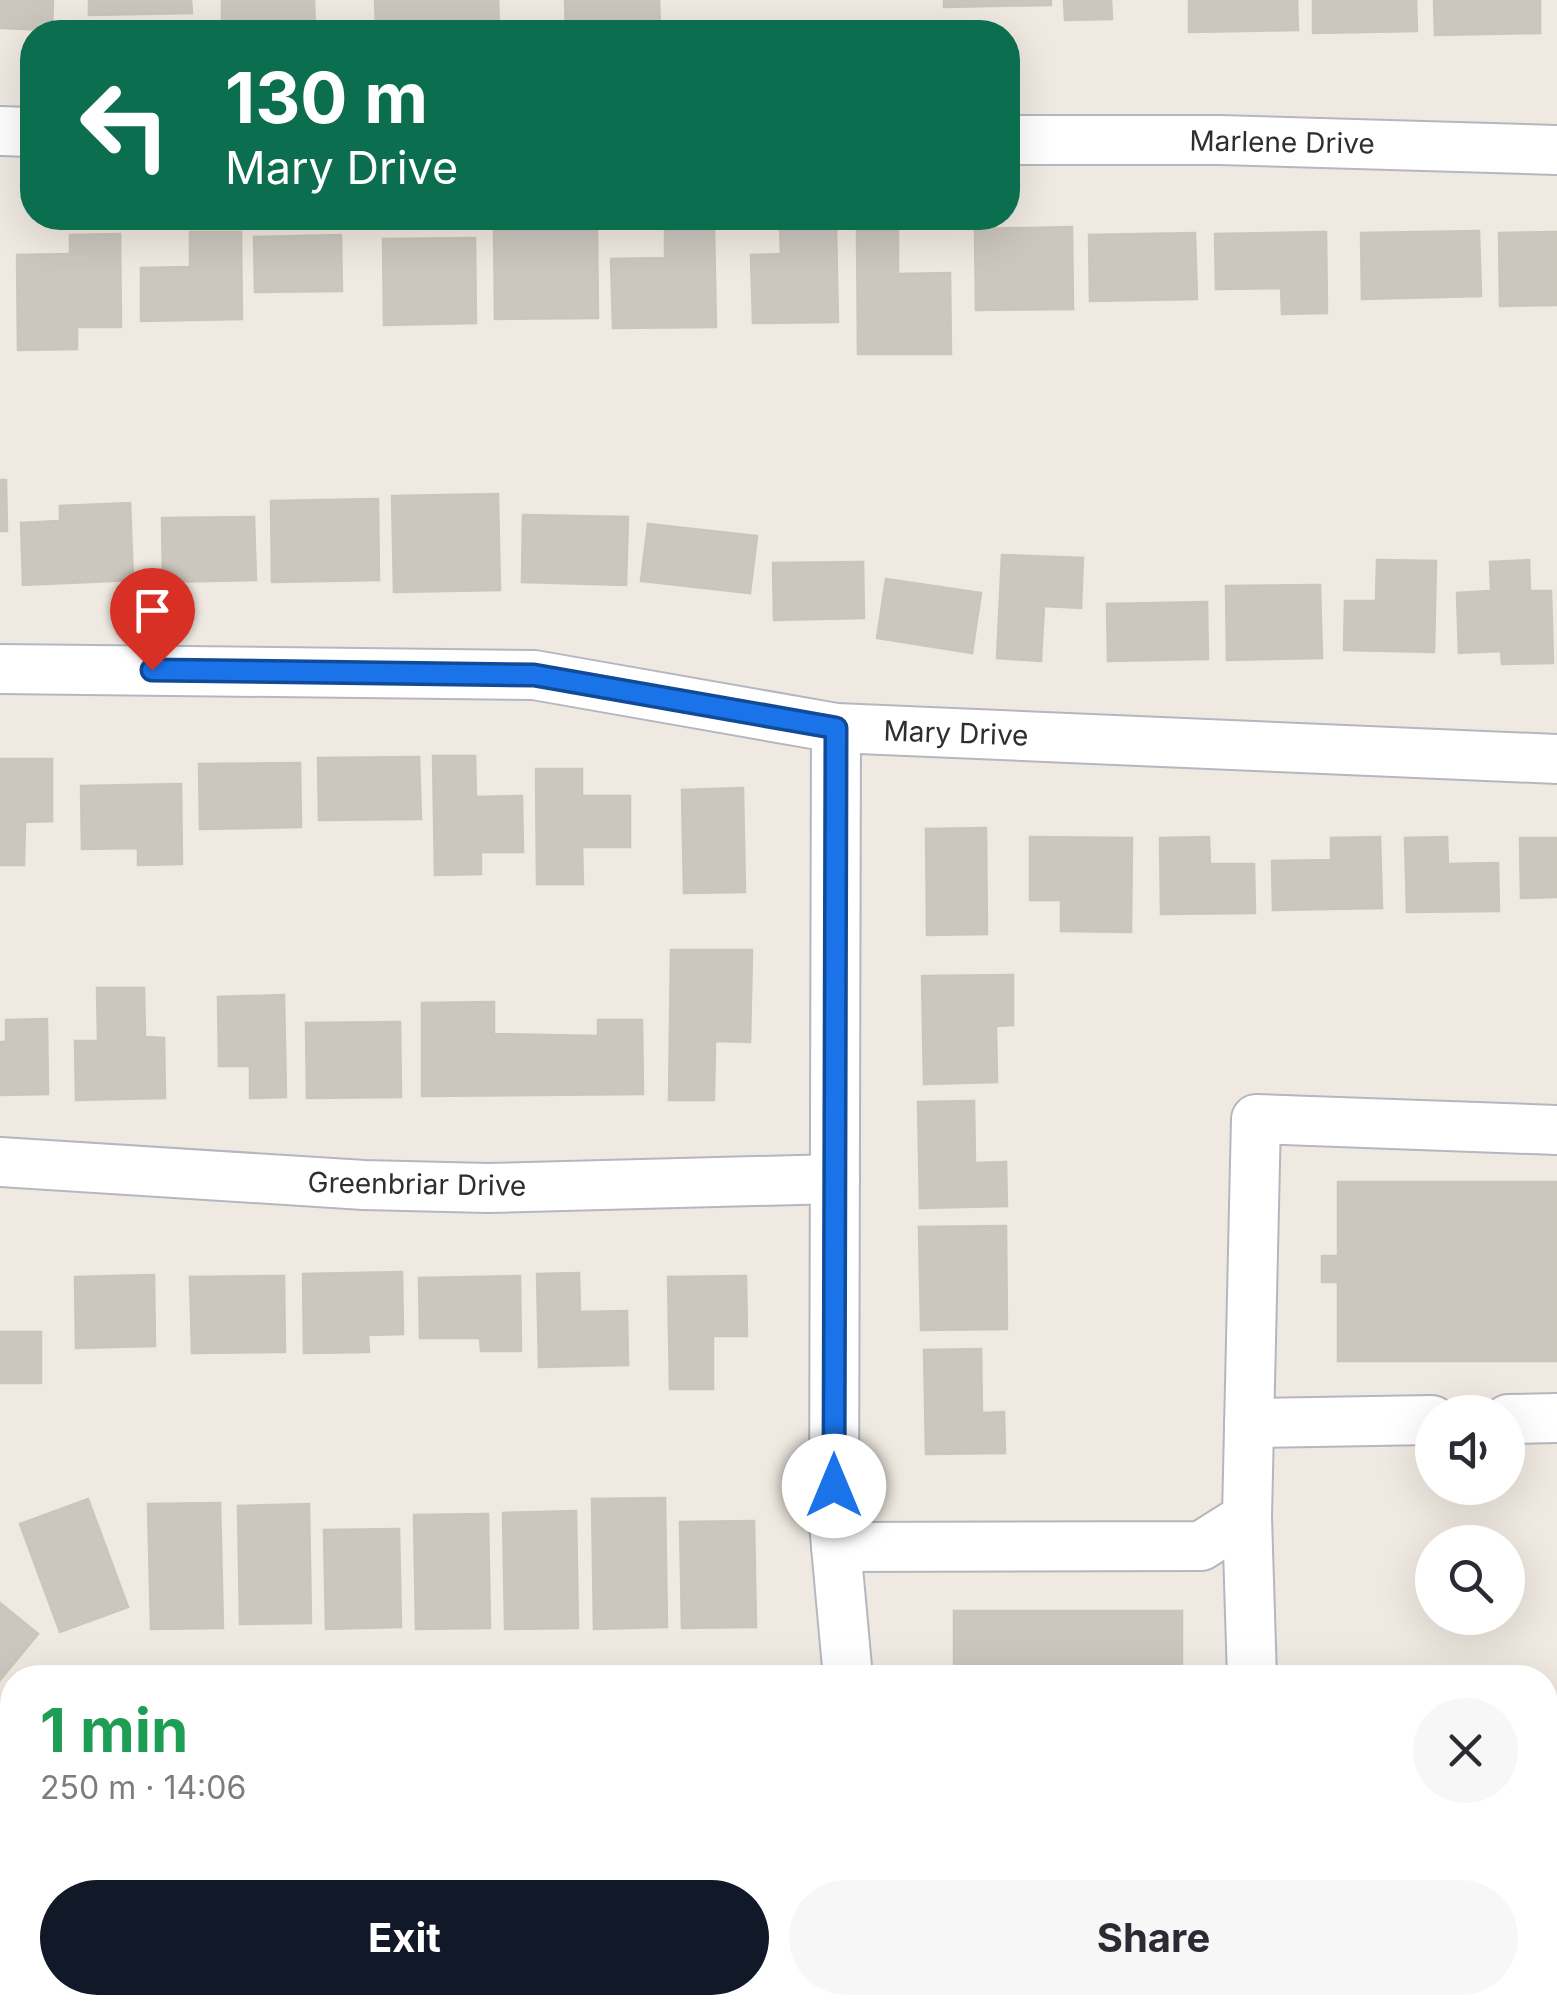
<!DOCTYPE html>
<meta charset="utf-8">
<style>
body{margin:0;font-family:Inter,sans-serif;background:#f7f7f7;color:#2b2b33;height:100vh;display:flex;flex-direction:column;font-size:38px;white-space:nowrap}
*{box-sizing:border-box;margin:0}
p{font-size:32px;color:#7c7c81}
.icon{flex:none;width:55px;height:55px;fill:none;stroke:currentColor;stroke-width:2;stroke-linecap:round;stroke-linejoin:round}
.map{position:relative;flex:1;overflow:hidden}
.side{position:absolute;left:0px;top:1665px;width:1558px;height:350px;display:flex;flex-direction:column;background:#fff;border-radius:40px 40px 0 0;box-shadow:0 10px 40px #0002}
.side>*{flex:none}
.guide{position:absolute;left:20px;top:20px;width:1000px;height:210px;border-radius:40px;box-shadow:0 10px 40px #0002;background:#0b6e4f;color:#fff;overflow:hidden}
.tools{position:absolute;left:1415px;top:1395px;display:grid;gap:20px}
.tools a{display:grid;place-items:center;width:110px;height:110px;border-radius:50%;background:#fff;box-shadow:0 10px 40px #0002;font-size:50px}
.pin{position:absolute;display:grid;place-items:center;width:85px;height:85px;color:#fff;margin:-102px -42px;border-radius:50% 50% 50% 0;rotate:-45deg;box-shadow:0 0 10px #0007}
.pin .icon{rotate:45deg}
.me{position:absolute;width:110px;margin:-55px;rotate:0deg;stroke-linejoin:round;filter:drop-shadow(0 0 8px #0008)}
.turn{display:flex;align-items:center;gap:35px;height:210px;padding:0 40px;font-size:45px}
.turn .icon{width:130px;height:130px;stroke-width:2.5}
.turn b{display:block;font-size:70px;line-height:85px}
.round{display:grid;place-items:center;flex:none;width:105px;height:105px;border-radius:52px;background:#f7f7f7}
.overview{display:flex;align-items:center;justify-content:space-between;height:170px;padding:0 40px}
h1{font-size:60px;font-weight:700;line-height:75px;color:#1e9e55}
.button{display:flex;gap:20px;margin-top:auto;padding:20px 40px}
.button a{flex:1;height:115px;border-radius:60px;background:#111827;color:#fff;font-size:40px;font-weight:700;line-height:115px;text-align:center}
.button a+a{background:#f7f7f7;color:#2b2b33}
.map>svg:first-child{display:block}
.building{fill:#cbc7bf;stroke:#cbc5ba;stroke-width:2.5}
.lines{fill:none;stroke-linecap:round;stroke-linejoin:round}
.minor-casing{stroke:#b4b7c1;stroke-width:52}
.major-casing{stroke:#c9c9c9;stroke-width:60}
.minor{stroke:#fff;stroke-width:48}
.major{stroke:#f2d163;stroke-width:55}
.route-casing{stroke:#114b97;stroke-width:25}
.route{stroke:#1a73e8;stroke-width:18}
.labels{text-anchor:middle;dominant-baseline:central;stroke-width:8;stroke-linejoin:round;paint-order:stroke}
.street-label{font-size:28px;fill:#2e2e2e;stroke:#fff}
</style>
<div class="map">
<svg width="1557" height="2015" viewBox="0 0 1557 2015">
<rect width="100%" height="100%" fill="#efe9e1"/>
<!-- building -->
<g class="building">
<polygon points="0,0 53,0 52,30 0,28"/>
<polygon points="89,0 191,0 192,13 89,15"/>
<polygon points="222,0 314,0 315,28 222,30"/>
<polygon points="375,0 498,0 499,25 376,26"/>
<polygon points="565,0 659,0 660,29 566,31"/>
<polygon points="944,0 1051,0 1051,5 944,7"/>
<polygon points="1064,0 1111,0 1112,19 1065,20"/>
<polygon points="1189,0 1297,0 1298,30 1189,32"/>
<polygon points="1313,0 1416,0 1417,31 1313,33"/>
<polygon points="1434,0 1540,0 1540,33 1435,35"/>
<polygon points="836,226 838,322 753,323 751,255 781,254 780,227"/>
<polygon points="1072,227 1073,309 976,310 975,229"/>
<polygon points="714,228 716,327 613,328 611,259 665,258 665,229"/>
<polygon points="597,229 598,318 495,319 494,230"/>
<polygon points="898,230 898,274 950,273 951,354 858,354 857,231"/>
<polygon points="1479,231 1481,296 1362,299 1361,233"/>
<polygon points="190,232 241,232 242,319 141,321 141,268 190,267"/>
<polygon points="1326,232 1327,313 1282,314 1281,288 1216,289 1215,234"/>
<polygon points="1557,232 1557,305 1500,306 1499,233"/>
<polygon points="1195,233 1197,299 1090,301 1089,235"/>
<polygon points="120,234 121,327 77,327 77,349 18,350 17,255 70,254 70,235"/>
<polygon points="341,235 342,291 255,292 254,237"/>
<polygon points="475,238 476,323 384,325 383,239"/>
<polygon points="0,480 6,480 7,531 0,531"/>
<polygon points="498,494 500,590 394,592 392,496"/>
<polygon points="378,499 379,580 272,582 271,501"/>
<polygon points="130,503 133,580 23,585 21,523 60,521 60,506"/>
<polygon points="523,515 628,517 626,585 522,582"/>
<polygon points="254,517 256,580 163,582 162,518"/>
<polygon points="648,524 757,536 750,593 641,581"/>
<polygon points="1002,555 1083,558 1081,608 1044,606 1041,661 997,658"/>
<polygon points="1377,560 1436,561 1434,652 1344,650 1345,601 1376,601"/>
<polygon points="1529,560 1530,591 1551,591 1553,663 1502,664 1501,651 1459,653 1457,593 1491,591 1490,562"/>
<polygon points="863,562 864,618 774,620 773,563"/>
<polygon points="886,579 981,593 972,653 877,638"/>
<polygon points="1320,585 1322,658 1227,660 1226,586"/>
<polygon points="1207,602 1208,659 1108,661 1107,604"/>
<polygon points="433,756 475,756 476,797 522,796 523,852 481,852 481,874 435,875"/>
<polygon points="419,757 421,819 319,820 318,758"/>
<polygon points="0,759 52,759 52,821 25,822 24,865 0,865"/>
<polygon points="300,763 301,827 200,829 199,764"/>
<polygon points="536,769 582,769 582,796 630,796 630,847 582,847 583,884 537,884"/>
<polygon points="181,784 182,864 138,865 138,848 82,849 81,786"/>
<polygon points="743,788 745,892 684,893 682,790"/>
<polygon points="986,828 987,934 927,935 926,829"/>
<polygon points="1030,837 1132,838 1131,932 1061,931 1061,900 1030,900"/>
<polygon points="1209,837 1210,864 1254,864 1255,913 1161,914 1160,838"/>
<polygon points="1380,837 1382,908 1273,910 1272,861 1331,860 1331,838"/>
<polygon points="1447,837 1448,864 1498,863 1499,911 1407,912 1405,838"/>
<polygon points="1520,838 1557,838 1557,897 1521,898"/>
<polygon points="671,950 752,950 750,1042 715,1041 714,1100 669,1100"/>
<polygon points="1013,975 1013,1025 996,1026 997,1082 924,1084 922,976"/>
<polygon points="97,988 144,988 145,1037 164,1038 165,1098 76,1100 75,1041 98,1041"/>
<polygon points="284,995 286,1097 250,1098 250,1066 219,1066 218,997"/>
<polygon points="494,1002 494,1034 598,1036 598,1020 642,1020 643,1094 422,1096 422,1003"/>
<polygon points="47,1019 48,1094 0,1095 0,1042 6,1042 6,1020"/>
<polygon points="400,1022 401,1097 307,1098 306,1023"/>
<polygon points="974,1101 975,1163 1006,1162 1007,1206 920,1208 918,1102"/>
<polygon points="1338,1182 1557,1182 1557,1361 1338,1361 1338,1282 1322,1282 1322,1256 1338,1256"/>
<polygon points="1006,1226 1007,1329 921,1330 919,1227"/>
<polygon points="402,1272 403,1334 368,1335 369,1352 304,1353 303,1274"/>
<polygon points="579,1273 580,1312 627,1311 628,1365 539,1367 537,1274"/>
<polygon points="154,1275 155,1346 76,1348 75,1277"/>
<polygon points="284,1276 285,1352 192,1353 190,1277"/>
<polygon points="520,1276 521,1351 481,1351 480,1338 420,1338 419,1278"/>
<polygon points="746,1276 747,1336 713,1336 713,1389 670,1389 668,1277"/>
<rect x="0" y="1332" width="41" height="51"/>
<polygon points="981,1349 982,1413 1004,1412 1005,1453 926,1454 924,1350"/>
<polygon points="665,1498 667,1627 594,1629 592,1499"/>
<polygon points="88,1499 128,1607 60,1632 20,1524"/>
<polygon points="220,1503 223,1628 151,1629 148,1504"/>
<polygon points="309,1504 311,1623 240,1624 238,1506"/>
<polygon points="576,1511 578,1628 505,1629 503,1513"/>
<polygon points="488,1514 490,1628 416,1629 414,1515"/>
<polygon points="754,1521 756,1627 682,1628 680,1522"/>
<polygon points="399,1529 401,1627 326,1629 324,1530"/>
<polygon points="0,1603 38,1634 0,1680"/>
<rect x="954" y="1611" width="228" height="67"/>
<polygon points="0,1885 6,1885 8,1959 0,1959"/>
<polygon points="625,2002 691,2002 698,2015 602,2015"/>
</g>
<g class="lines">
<!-- minor casing -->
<g class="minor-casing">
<g id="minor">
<polyline points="0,131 32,132"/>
<polyline points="1008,140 1219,140 1557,150"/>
<polyline points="0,669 534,675 836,728 1557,759"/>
<polyline points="836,728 834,1524 848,1678"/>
<polyline points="0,1162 364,1185 488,1188 835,1179"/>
<polyline points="1508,1419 1557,1418"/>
<polyline points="1249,1423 1432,1420"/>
<polyline points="1247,1517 1252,1678"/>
<polyline points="836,1547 1201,1546 1247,1517 1256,1119 1557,1130"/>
<polyline points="1545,1859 1557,1862"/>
<polyline points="112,2002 116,2015"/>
<polyline points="959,2002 965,2015"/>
<polyline points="338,2015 366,2002"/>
</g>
</g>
<!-- major casing -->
<g class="major-casing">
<g id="major">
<polyline points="1545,1900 1557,1895"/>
<polyline points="1283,2015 1312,2002"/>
<polyline points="1515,2015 1543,2002"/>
</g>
</g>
<!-- minor -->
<use href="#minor" class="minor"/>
<!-- major -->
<use href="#major" class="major"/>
</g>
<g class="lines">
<!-- route casing -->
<g class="route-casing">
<polyline id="route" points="152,670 534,675 836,728 834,1486"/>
</g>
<!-- route -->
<use href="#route" class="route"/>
</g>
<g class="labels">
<!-- street labels -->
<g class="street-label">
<text transform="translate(1282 142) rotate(1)">Marlene Drive</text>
<text transform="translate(956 733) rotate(2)">Mary Drive</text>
<text transform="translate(417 1184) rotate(1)">Greenbriar Drive</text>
</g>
</g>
</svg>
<div class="tools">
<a><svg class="icon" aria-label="sound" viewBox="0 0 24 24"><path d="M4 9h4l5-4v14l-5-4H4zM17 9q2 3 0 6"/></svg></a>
<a><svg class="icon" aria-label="search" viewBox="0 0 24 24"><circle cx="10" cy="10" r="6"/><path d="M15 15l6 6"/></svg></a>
</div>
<div class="pin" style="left:152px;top:670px;background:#d93025"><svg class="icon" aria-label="arrive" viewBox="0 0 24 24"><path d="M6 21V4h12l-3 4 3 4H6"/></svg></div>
<svg class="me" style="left:834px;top:1486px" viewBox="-20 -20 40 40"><circle r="19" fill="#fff"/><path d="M0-13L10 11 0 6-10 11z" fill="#1a73e8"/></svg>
<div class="guide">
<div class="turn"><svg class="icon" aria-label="left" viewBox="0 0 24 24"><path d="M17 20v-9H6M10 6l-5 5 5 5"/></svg><div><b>130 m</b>Mary Drive</div></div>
</div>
<section class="side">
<div class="overview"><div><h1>1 min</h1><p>250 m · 14:06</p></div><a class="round"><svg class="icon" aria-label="close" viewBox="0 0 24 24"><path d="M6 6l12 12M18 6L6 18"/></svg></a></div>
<div class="button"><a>Exit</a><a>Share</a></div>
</section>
</div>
